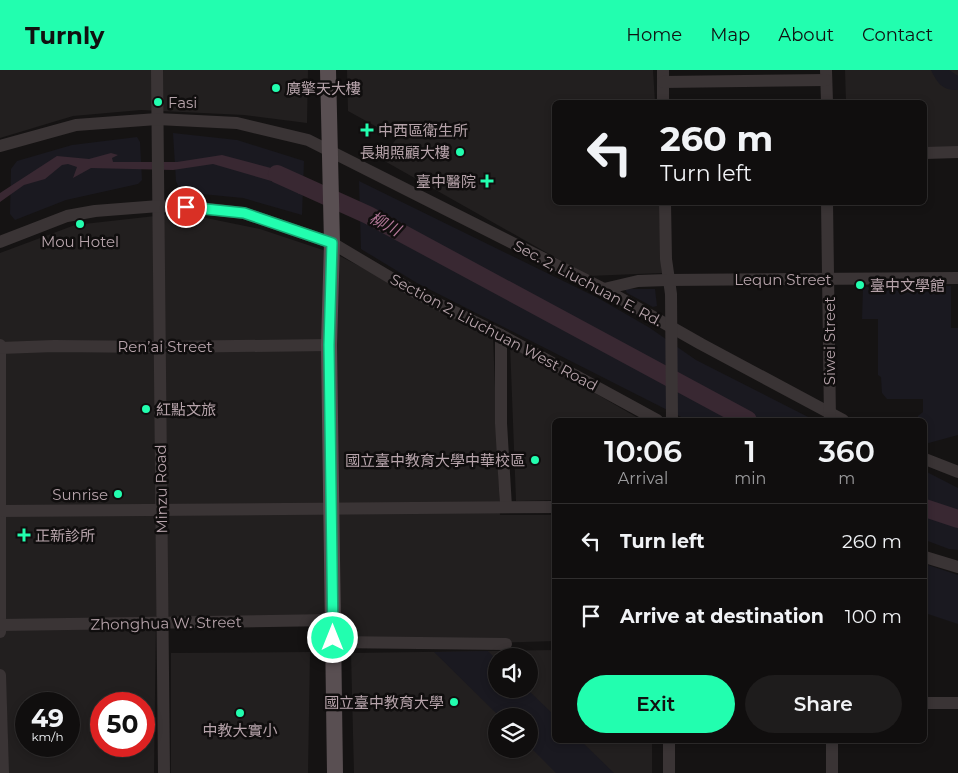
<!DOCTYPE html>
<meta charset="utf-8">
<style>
body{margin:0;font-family:Montserrat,"Noto Sans TC",sans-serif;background:#1e1c1c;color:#f1f3f6;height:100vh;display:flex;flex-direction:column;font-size:19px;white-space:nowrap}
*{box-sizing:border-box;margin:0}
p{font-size:16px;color:#9c9c9e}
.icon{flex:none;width:28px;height:28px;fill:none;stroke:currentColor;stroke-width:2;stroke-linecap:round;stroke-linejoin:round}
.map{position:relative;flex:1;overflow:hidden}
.drawer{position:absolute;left:552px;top:348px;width:375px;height:325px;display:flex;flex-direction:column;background:#100e0e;border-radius:8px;box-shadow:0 2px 8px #0003,0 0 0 1px #302e2e}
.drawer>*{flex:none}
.top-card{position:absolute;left:552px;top:30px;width:375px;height:105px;border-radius:8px;box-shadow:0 2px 8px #0003,0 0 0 1px #302e2e;background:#100e0e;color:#f1f3f6;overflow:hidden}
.fabs{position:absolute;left:488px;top:578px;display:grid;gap:10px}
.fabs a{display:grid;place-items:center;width:50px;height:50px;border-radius:50%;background:#100e0e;box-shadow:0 2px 8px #0003,0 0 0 1px #302e2e;font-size:25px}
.speed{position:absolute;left:15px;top:622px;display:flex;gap:10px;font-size:25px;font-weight:700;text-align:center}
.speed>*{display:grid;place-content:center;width:65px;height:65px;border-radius:50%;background:#100e0e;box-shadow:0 2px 8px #0003,0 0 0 1px #302e2e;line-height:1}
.speed small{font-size:12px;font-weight:400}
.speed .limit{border:8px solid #d22;background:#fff;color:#111}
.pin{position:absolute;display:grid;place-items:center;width:42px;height:42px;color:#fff;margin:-21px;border:2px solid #fff;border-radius:50%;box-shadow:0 1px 5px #0007}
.me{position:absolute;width:55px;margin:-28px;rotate:0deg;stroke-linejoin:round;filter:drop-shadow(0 0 4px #0008)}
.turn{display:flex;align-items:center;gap:18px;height:105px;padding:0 25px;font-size:22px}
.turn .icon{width:65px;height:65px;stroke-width:2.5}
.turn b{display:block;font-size:35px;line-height:42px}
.eta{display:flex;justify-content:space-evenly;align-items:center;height:85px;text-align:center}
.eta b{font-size:30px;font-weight:600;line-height:35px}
.button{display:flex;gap:10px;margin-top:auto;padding:10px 25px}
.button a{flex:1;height:58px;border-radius:30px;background:#22feaf;color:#111;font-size:20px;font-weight:600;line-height:58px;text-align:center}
.button a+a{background:#1e1c1c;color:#f1f3f6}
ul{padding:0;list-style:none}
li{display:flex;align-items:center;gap:15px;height:75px;padding:0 25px;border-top:1px solid #302e2e}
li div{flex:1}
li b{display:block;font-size:19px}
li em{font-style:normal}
header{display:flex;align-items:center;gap:30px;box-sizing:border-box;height:70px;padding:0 25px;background:#22feaf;color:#111}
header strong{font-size:24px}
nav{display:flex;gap:28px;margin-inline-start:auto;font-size:18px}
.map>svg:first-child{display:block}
.built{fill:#221f1f;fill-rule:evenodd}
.green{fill:#1a1920}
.water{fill:#392832}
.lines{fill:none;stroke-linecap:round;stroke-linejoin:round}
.river{stroke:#392832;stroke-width:18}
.minor{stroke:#3a3435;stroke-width:12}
.major{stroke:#594f52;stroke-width:16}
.route-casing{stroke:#16a572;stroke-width:12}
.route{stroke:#22feaf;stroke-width:9}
.poi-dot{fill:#22feaf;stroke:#100e0e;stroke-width:2}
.labels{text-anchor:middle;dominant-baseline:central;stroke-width:5;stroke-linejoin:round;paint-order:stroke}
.poi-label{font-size:15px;fill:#b6a3aa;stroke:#100e0e;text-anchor:start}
.street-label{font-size:15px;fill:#b6a3aa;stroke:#100e0e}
.water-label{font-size:16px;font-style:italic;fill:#b47899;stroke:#100e0e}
</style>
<header>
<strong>Turnly</strong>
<nav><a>Home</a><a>Map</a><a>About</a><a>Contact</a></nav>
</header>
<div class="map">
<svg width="958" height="703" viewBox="0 0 958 703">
<rect width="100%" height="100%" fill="#151313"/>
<!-- built -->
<g class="built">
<polygon points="0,0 308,0 307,53 244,45 141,40 73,46 0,68"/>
<polygon points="347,0 653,0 655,32 555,32 555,132 659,133 662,203 588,206 381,89 397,68 348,41"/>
<polygon points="845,0 958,0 958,82 925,83 925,32 846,32"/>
<path d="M 182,143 L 260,159 L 338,185 L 493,266 L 500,445 L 555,445 L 555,571 L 351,577 L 347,551 L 156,546 L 154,703 L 0,703 L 0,183 L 75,155 ZM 26,634 L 69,634 L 69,676 L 26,676 ZM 101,634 L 144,634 L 144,676 L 101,676 Z"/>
<polygon points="510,274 638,348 555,350 555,430 516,431"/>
<path d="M 555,580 L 555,670 L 652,670 L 652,703 L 354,703 L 351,583 ZM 496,586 L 529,586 L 529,619 L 496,619 ZM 496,646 L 529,646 L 529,679 L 496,679 Z"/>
<polygon points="310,582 308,703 171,703 171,583"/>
</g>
<!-- green -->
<g class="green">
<path d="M 931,0 L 949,0 L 958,6 L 958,20 C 943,21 937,13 931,0 Z"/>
<polygon points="173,63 237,70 304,91 302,145 243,128 181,122 176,111"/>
<polygon points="137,67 140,72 142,110 138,114 66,130 15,150 10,144 11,99 17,91 72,75"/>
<polygon points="359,111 598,228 650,258 696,290 814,350 687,350 417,213 361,179"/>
<polygon points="951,216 951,258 958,258 958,365 925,374 925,350 918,350 918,346 923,342 923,329 887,329 882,323 881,307 878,305 878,249 862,249 863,217"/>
<polygon points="625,219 655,219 657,236 653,237 627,223"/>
<polygon points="925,401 958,418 958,480 949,479 925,470"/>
<polygon points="925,494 958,505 958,554 925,543"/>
<polygon points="488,581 496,589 496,619 527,619 555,646 555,670 580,670 614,703 556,703 529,676 529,646 499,646 434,582"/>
</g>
<!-- water -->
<polygon class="water" points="111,83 118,85 112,88 113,92 177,92 222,85 297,105 299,124 292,117 213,94 173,100 91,98 73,108 77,97 68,94 62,95 45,109 24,115 0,132 0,123 57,86 89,89"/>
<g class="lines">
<!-- river -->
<g class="river">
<polyline points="277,104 368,145 748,350"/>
<polyline points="925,438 958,449"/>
</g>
<!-- minor -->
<g class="minor">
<polyline points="157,0 164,703"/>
<polyline points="663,0 663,32"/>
<polyline points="826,0 827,32"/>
<polyline points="663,12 826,10"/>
<polyline points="0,76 76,55 157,49 237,53 308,70 604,219 701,274 843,350"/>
<polyline points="925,83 958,82"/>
<polyline points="665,132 666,189 671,224 672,350"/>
<polyline points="827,132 830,350"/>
<polyline points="0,172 67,146 95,141 159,136 200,138 244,143 332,173 418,224 501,265 657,350"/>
<polyline points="604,219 638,211 667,210 958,208"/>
<polyline points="501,265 501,353 506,437"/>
<polyline points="0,275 0,562"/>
<polyline points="0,278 54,276 160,277 329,275"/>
<polyline points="925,389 958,402"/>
<polyline points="0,441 555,437"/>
<polyline points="925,487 958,497"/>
<polyline points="0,555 333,550"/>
<polyline points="333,572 506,574"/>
<polyline points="0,605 3,703"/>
<polyline points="925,633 958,633"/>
<polyline points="832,670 832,703"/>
<polyline points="669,703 669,670"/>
</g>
<!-- major -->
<polyline class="major" points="328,0 332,173 329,275 335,703"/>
</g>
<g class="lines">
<!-- route casing -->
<g class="route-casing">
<polyline id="route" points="186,137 244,143 332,173 329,275 333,568"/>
</g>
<!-- route -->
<use href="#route" class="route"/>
</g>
<!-- markers -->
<g class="poi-dot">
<circle cx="276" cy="18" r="5"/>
<circle cx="158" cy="32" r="5"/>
<path d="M364.5 52.5h5v5h5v5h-5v5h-5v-5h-5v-5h5z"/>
<circle cx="460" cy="82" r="5"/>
<path d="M484.5 103.5h5v5h5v5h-5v5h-5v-5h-5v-5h5z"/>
<circle cx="80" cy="154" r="5"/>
<circle cx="860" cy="215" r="5"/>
<circle cx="146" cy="339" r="5"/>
<circle cx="535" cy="390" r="5"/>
<circle cx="118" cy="424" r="5"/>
<path d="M21.5 457.5h5v5h5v5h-5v5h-5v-5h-5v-5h5z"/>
<circle cx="454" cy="632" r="5"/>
<circle cx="240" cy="643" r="5"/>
</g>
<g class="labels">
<!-- poi labels -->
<g class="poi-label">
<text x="286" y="18">廣擎天大樓</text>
<text x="168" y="32">Fasi</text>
<text x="378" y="60">中西區衛生所</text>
<text x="450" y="82" text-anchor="end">長期照顧大樓</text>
<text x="476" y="111" text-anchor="end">臺中醫院</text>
<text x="80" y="171" text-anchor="middle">Mou Hotel</text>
<text x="870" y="215">臺中文學館</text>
<text x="156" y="339">紅點文旅</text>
<text x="525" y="390" text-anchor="end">國立臺中教育大學中華校區</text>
<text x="108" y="424" text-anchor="end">Sunrise</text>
<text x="35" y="465">正新診所</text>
<text x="444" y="632" text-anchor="end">國立臺中教育大學</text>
<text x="240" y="660" text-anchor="middle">中教大實小</text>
</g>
<!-- street labels -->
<g class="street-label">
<text x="783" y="209">Lequn Street</text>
<text transform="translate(588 213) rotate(28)">Sec. 2, Liuchuan E. Rd.</text>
<text transform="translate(494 262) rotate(28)">Section 2, Liuchuan West Road</text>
<text transform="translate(829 271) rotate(-90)">Siwei Street</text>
<text x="165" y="276">Ren’ai Street</text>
<text transform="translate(161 419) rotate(-91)">Minzu Road</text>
<text transform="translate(166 553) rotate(-1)">Zhonghua W. Street</text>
</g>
<!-- water labels -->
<g class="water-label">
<text transform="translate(385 154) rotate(28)">柳川</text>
</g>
</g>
</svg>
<div class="fabs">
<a><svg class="icon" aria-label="sound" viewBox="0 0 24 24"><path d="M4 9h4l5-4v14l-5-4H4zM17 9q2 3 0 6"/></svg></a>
<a><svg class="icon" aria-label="layers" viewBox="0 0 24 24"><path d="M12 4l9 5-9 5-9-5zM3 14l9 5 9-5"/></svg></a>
</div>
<div class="speed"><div>49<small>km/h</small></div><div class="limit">50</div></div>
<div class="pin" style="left:186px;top:137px;background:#d93025"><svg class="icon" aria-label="arrive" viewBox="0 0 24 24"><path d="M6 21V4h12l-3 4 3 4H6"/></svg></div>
<svg class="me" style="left:333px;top:568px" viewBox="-20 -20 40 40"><circle r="17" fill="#22feaf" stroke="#fff" stroke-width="3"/><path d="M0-11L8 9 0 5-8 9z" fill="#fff"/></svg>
<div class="top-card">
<div class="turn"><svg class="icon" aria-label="left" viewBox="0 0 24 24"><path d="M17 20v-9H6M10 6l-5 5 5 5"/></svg><div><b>260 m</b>Turn left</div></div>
</div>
<section class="drawer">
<div class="eta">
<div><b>10:06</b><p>Arrival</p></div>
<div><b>1</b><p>min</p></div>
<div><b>360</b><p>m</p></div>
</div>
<ul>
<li><svg class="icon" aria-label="left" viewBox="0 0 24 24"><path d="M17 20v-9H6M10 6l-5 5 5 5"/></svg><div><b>Turn left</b></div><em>260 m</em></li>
<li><svg class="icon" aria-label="arrive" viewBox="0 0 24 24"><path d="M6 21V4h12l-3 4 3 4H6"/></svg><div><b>Arrive at destination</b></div><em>100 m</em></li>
</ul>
<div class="button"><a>Exit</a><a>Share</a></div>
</section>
</div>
